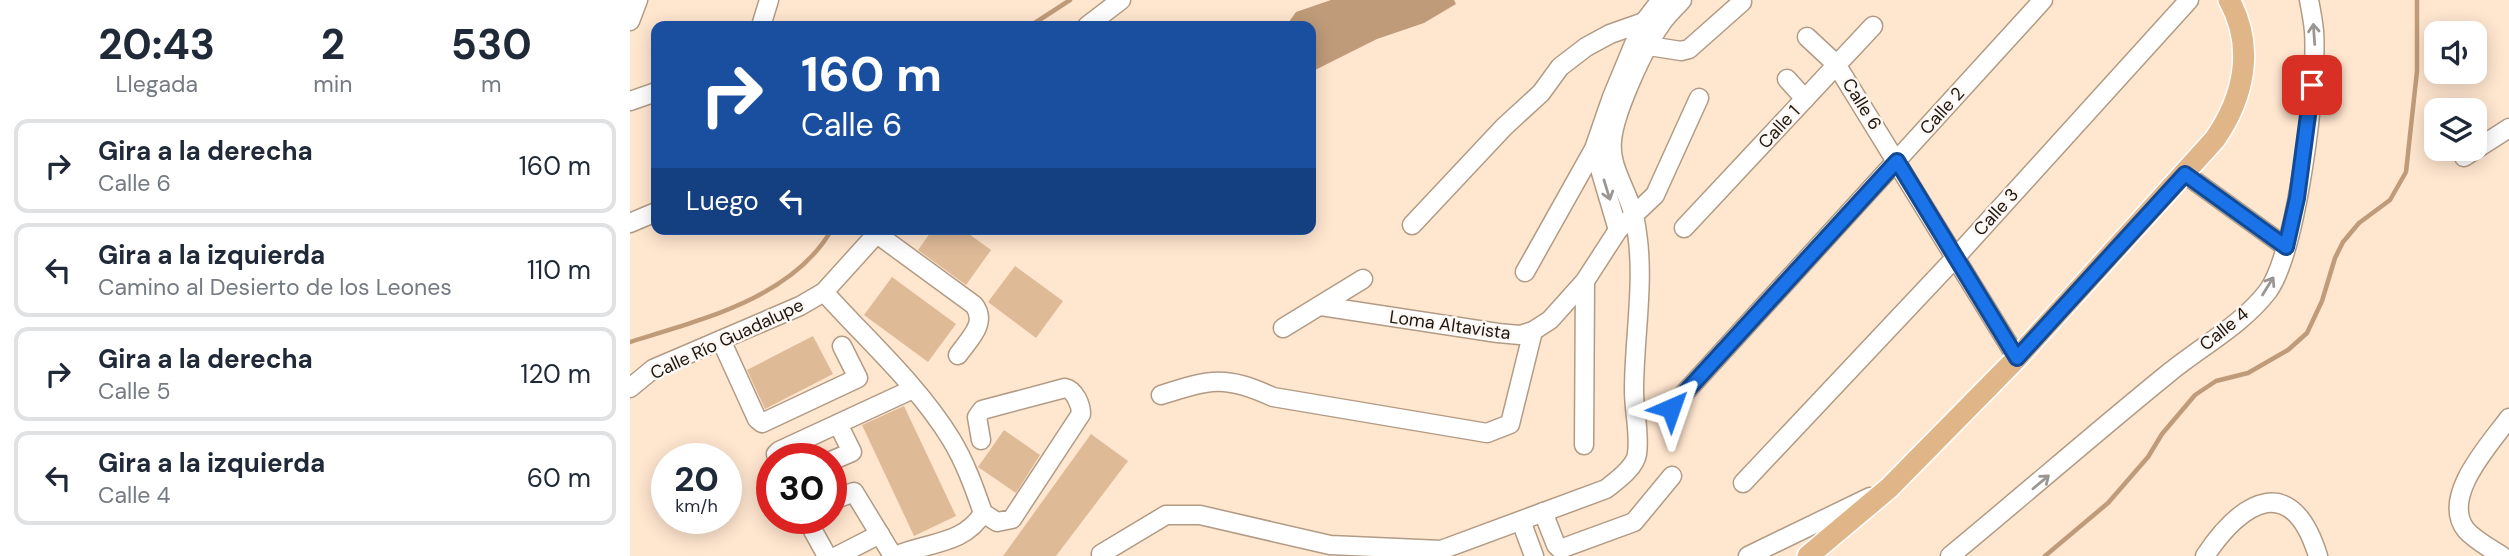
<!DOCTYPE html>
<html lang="es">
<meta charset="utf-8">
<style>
body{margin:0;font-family:"DM Sans",sans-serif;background:#f2f2f3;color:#1f2937;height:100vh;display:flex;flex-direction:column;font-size:26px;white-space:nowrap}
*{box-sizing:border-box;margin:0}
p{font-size:23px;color:#747a83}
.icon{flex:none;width:38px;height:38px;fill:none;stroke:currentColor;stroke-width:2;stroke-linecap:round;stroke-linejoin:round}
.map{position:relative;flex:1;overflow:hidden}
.sheet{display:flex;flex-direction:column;background:#fff;width:630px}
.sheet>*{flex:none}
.guide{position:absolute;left:21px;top:21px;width:665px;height:214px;border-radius:14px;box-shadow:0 4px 18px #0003;background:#1a4fa0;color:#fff;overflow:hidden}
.tools{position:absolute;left:1794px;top:21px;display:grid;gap:14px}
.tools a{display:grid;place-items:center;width:63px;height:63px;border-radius:14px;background:#fff;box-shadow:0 4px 18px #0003;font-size:35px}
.speed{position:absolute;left:21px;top:443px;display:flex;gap:14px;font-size:35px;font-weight:700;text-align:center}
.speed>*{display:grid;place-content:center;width:91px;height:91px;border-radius:50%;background:#fff;box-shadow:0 4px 18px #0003;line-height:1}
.speed small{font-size:18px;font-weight:400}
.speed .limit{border:10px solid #d22;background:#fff;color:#111}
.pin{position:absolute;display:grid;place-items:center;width:60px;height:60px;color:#fff;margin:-30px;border-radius:14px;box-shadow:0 4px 10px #0006}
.me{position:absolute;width:77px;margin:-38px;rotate:43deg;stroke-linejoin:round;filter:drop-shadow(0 0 5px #0008)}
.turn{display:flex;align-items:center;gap:24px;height:147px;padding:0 35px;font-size:32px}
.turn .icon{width:91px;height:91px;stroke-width:2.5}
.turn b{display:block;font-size:49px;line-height:60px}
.then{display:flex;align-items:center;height:66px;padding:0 35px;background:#0003;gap:14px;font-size:26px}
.eta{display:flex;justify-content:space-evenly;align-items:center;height:119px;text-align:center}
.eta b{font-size:42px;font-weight:700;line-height:49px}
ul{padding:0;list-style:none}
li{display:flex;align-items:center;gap:21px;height:94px;margin:0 14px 10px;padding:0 21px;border:4px solid #e0e1e3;border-radius:14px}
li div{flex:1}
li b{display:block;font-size:26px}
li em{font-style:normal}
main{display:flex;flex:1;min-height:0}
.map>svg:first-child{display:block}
.water{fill:#bf9b79}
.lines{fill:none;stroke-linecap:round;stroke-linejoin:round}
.stream{stroke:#bf9b79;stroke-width:4.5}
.building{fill:#dfba97}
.minor-casing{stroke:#b29b85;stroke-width:21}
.major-casing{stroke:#fff;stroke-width:24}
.minor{stroke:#fff;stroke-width:18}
.major{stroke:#e0b587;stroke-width:21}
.oneway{stroke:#9a9693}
.route-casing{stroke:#114b97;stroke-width:18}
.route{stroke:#1a73e8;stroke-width:12}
.labels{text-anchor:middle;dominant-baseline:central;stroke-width:5;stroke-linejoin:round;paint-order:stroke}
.street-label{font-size:18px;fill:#1e160e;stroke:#fcf7f2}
</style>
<main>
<section class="sheet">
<div class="eta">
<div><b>20:43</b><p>Llegada</p></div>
<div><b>2</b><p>min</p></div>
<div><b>530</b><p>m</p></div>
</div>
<ul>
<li><svg class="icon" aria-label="right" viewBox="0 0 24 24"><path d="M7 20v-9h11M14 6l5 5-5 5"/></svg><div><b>Gira a la derecha</b><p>Calle 6</p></div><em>160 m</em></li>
<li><svg class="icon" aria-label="left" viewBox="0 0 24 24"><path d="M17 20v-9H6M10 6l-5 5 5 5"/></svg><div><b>Gira a la izquierda</b><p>Camino al Desierto de los Leones</p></div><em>110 m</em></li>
<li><svg class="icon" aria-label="right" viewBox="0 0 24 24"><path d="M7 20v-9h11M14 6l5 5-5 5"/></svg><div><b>Gira a la derecha</b><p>Calle 5</p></div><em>120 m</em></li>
<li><svg class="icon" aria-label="left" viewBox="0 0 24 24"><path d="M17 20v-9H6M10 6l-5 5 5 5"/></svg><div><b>Gira a la izquierda</b><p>Calle 4</p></div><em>60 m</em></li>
</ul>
</section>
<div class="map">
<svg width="1879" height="556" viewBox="0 0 1879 556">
<rect width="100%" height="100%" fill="#ffe6cf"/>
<!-- water -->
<polygon class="water" points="701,0 824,0 826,4 794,23 747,39 681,72 681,26 656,26 666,12"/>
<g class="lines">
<!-- stream -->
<g class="stream">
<polyline points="400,26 440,0"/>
<path d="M 0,342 C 70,320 163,298 202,229"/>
<polyline points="1415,556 1478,503 1518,457 1532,434 1565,395 1586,381 1618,373 1658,350 1677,333 1692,301 1705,258 1713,242 1729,223 1760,200 1776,172 1787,71 1787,0"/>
</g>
</g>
<!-- building -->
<g class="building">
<polygon points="303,229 332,229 361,250 336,285 288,250"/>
<polygon points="385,266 433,301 406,338 358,302"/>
<polygon points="262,277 326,324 298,362 234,315"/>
<polygon points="183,336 203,374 135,409 117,370"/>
<polygon points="274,406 326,516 284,536 232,425"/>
<polygon points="374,430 410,455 386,493 348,467"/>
<polygon points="461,434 498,461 426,556 373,556"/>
</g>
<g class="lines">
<!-- minor casing -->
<g class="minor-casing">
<g id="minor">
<polyline points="0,21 8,0"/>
<polyline points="131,26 139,0"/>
<polyline points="457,26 491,0"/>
<polyline points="1177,37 1206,64 1387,358"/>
<polyline points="1019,46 1051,51 1059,49 1112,2"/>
<polyline points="1157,79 1175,99"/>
<polyline points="0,101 26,92"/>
<polyline points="964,149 988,230"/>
<polyline points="1834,157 1879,128"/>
<polyline points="1555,174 1656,247"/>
<polyline points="0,223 26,212"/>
<polyline points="782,225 874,127 911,93 930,67 956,47 980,34 1014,22 1029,27"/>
<polyline points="1054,228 1243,26"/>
<path d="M 247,234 L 344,305 C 358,323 339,339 328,355"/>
<polyline points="895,272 964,149 982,97 1004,44 1014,22 1031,0"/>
<path d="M 194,292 C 237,340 287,384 321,439 C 335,462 344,487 353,513 C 334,545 297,542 265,556"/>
<polyline points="691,306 868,333 890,335 903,331 920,320 955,281 988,230 1025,195 1069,98"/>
<polyline points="653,328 733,279"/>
<polyline points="91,340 127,419 132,423 228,378 212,346"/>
<polyline points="0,388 23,369 170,306 194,292 251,229"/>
<path d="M 531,395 C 581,379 595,375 643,397 L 857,433 L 880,424 L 903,331"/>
<polyline points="1041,408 1413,0"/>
<path d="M 351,440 L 347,417 L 352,410 L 435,388 C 445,390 451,405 451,414 L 382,519 L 367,522 L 353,513"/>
<polyline points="954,445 955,281"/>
<polyline points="147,458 146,454 149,451 283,389"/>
<polyline points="201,461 222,452 208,424"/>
<polyline points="1113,483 1325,258 1559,0"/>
<polyline points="201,501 224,492 263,556"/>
<polyline points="913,512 926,545 929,548 933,548 1004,522 1042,476"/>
<polyline points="176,518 197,556"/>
<polyline points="891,521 904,556"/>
<path d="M 471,554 L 536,515 L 570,515 L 700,545 L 811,550 L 976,489 C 986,481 1005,468 1007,454 C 1010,434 1004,411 1004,391 C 1004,332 1017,274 1004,216 C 998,191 979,167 982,141 C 984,113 1014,48 1031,24 C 1037,15 1045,8 1052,0"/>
<polyline points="207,556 250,534"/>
<polyline points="1118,556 1240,497"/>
<path d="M 1320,556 C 1394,495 1466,432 1540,372 C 1572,346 1613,324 1638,291 C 1667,251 1688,82 1684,31 C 1683,21 1681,10 1679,0"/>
<path d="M 1575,556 C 1613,499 1662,472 1688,556"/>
<path d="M 1872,556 C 1860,548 1846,541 1836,530 C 1810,497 1860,444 1879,418"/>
</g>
</g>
<!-- major casing -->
<g class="major-casing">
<path id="major" d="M 1178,556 L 1259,488 L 1387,358 L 1585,139 C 1614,97 1625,47 1599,0"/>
</g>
<!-- minor -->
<use href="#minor" class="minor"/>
<!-- major -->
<use href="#major" class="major"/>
</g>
<!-- one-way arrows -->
<defs><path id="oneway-shaft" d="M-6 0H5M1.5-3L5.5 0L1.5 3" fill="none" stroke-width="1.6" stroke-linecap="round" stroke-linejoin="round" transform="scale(1.75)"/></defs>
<g class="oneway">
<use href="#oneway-shaft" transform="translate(1684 34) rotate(-94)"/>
<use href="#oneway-shaft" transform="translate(977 190) rotate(73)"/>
<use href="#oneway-shaft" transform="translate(1638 286) rotate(-58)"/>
<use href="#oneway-shaft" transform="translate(1411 482) rotate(-40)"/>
</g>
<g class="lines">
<!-- route casing -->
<g class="route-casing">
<polyline id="route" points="1041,408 1267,161 1387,358 1555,174 1656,247 1667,198 1682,85"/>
</g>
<!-- route -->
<use href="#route" class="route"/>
</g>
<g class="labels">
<!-- street labels -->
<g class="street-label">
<text transform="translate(1232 104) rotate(58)">Calle 6</text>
<text transform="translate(1312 111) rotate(-48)">Calle 2</text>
<text transform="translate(1149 127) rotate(-47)">Calle 1</text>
<text transform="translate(1366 212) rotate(-48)">Calle 3</text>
<text transform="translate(820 325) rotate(8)">Loma Altavista</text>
<text transform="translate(1594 329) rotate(-39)">Calle 4</text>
<text transform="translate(97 339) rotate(-25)">Calle Río Guadalupe</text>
</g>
</g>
</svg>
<div class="tools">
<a><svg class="icon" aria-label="sound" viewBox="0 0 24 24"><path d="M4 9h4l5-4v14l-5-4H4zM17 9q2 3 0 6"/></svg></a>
<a><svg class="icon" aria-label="layers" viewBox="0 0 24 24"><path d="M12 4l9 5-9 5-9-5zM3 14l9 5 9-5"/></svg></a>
</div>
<div class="speed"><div>20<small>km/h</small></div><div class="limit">30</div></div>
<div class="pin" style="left:1682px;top:85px;background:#d93025"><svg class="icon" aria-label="arrive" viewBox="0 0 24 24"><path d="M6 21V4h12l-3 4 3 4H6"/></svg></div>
<svg class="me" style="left:1041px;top:408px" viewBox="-20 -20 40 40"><path d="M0-17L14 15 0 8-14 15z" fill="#1a73e8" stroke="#fff" stroke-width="4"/></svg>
<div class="guide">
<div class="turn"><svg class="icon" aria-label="right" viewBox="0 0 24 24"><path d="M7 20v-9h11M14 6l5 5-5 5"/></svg><div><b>160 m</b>Calle 6</div></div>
<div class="then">Luego<svg class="icon" aria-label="left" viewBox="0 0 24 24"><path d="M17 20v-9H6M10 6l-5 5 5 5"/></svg></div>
</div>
</div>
</main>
